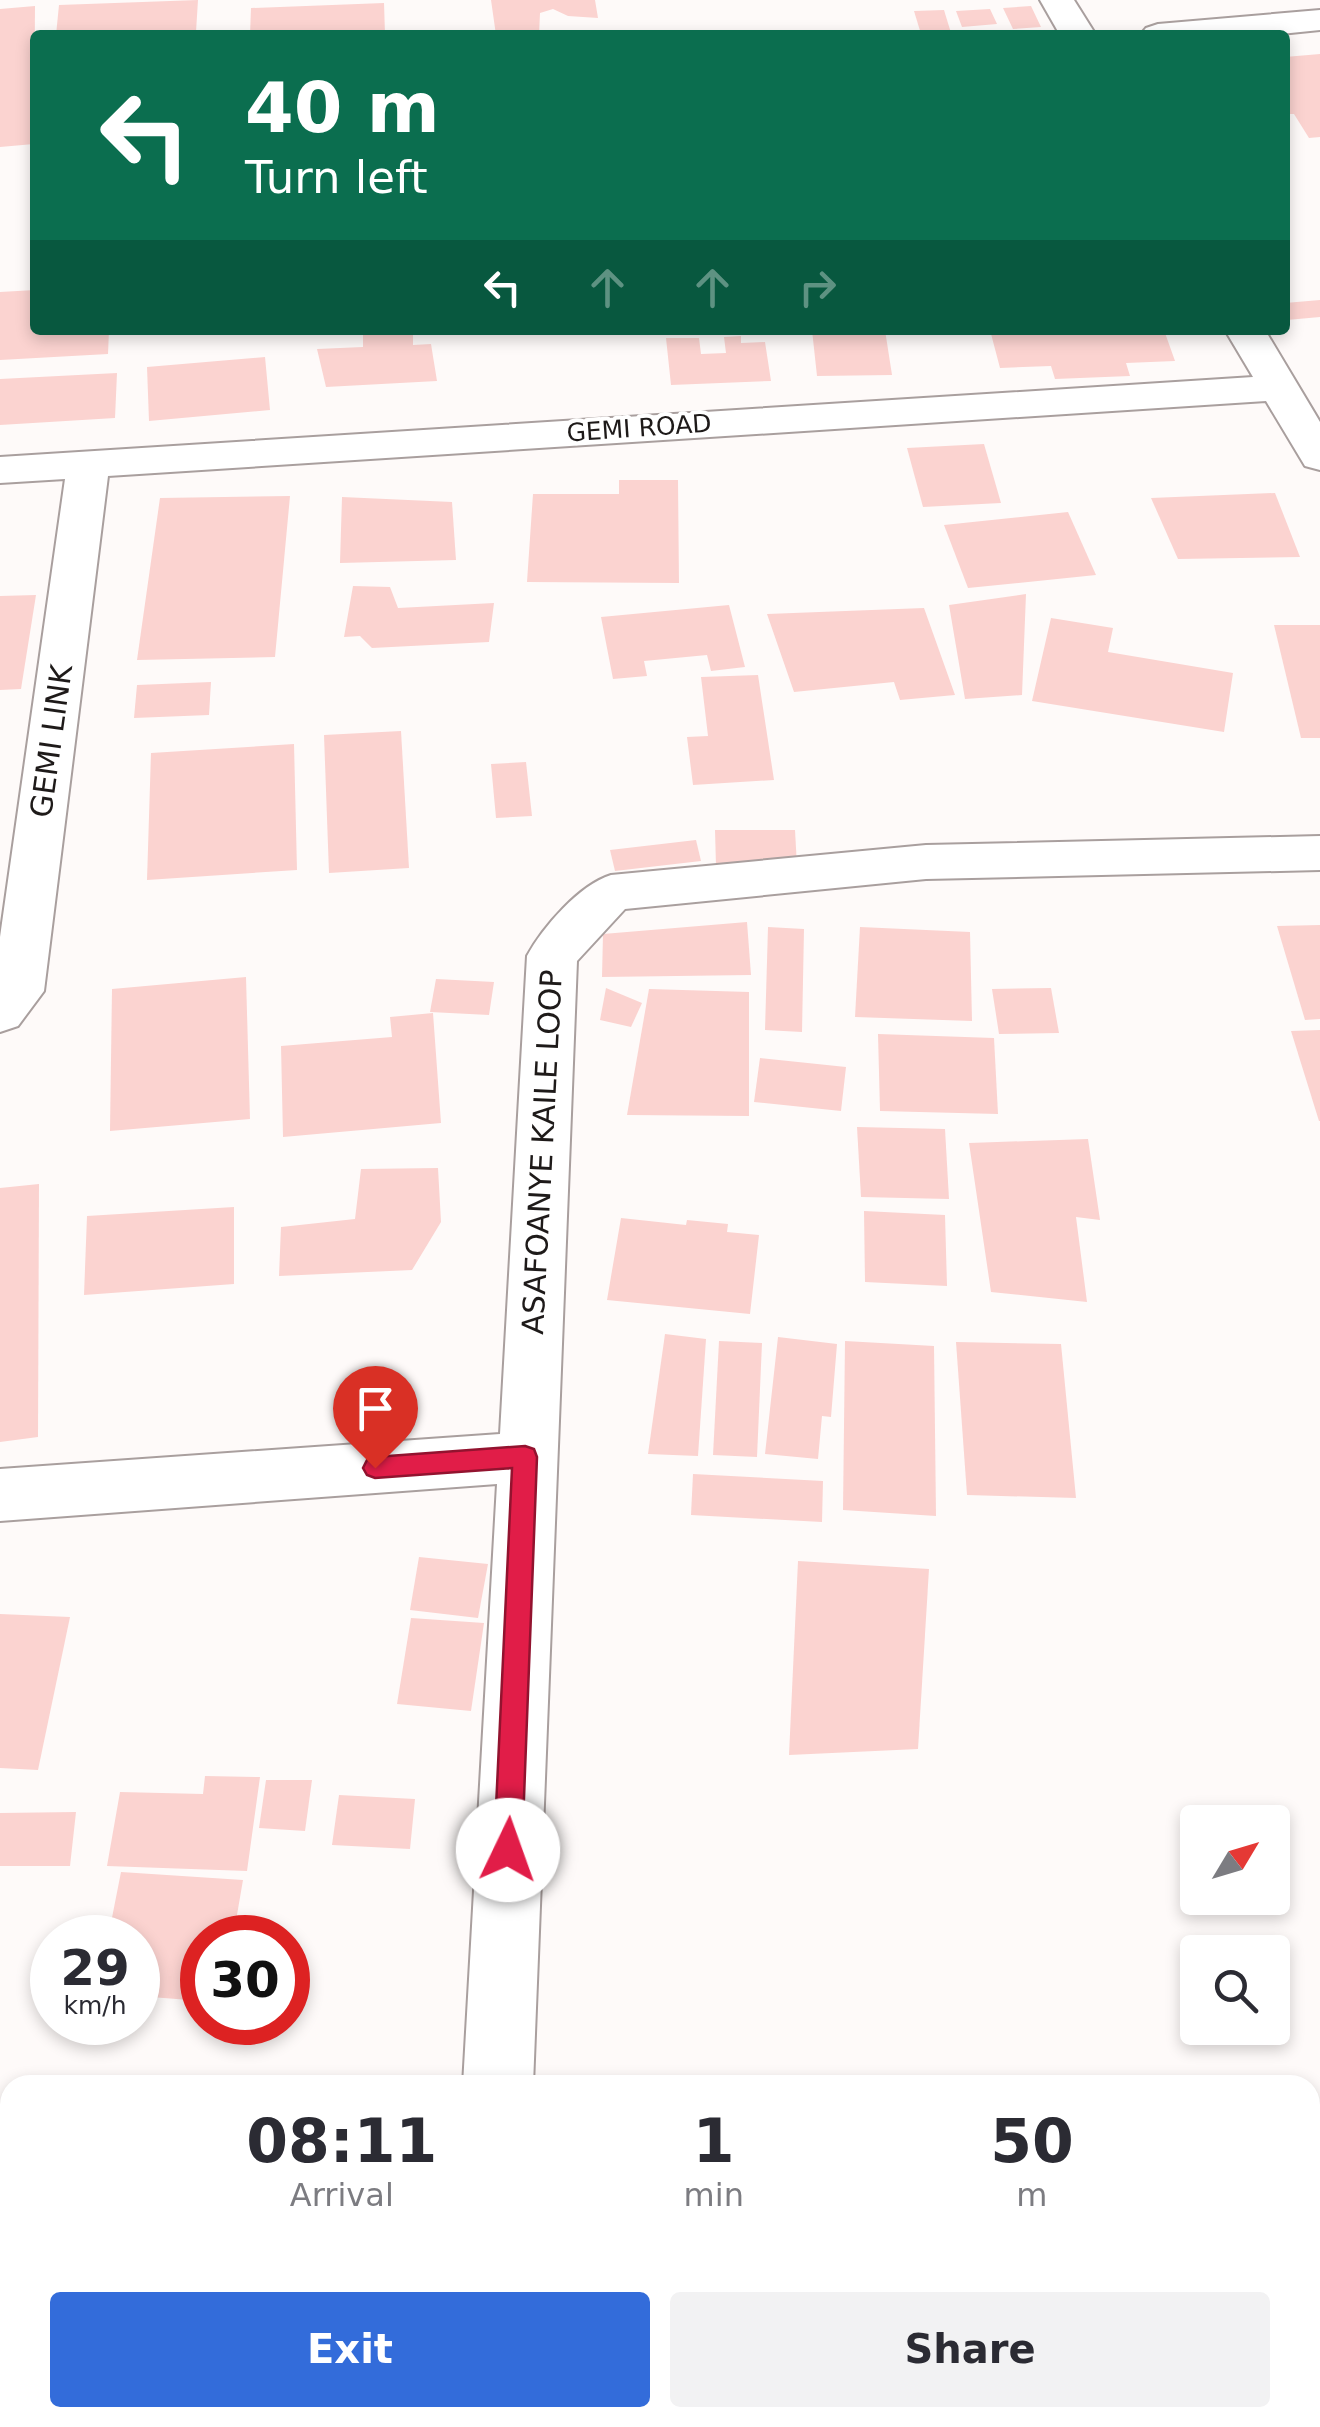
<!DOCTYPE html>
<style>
body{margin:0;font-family:"DejaVu Sans",sans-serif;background:#f2f2f3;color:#2b2b33;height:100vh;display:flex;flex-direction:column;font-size:38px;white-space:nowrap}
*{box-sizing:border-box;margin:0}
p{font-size:32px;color:#7c7c81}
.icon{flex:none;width:55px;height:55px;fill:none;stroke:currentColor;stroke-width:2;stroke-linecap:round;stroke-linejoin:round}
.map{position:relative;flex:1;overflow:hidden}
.details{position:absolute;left:0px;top:2075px;width:1320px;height:352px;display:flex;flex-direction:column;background:#fff;border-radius:30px 30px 0 0;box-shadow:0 5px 15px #0003}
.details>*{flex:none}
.hud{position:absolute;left:30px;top:30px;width:1260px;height:305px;border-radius:10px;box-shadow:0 5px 15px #0003;background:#0b6e4f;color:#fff;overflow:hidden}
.needle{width:65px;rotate:52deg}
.tools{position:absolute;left:1180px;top:1805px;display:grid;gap:20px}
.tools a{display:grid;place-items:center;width:110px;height:110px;border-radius:10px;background:#fff;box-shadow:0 5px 15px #0003;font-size:50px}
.speed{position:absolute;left:30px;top:1915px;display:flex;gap:20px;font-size:50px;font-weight:700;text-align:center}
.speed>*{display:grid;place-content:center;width:130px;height:130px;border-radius:50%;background:#fff;box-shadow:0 5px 15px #0003;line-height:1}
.speed small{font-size:25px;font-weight:400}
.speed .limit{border:15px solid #d22;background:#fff;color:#111}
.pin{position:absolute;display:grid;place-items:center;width:85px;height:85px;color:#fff;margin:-102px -42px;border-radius:50% 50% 50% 0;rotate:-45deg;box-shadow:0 0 10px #0007}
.pin .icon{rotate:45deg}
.me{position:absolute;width:110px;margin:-55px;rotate:3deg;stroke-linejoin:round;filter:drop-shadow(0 0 8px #0008)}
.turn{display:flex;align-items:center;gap:35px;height:210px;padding:0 50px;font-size:45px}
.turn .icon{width:130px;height:130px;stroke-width:2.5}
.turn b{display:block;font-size:70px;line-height:85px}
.lanes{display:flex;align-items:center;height:95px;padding:0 50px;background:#0003;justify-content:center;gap:50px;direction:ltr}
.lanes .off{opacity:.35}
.eta{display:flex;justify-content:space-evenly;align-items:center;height:170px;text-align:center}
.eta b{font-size:60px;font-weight:700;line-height:70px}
.action{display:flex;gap:20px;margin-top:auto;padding:20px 50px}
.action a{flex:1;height:115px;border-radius:10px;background:#336cda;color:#fff;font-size:40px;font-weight:700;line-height:115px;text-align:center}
.action a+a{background:#f2f2f3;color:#2b2b33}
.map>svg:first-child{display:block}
.building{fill:#fbd3d0}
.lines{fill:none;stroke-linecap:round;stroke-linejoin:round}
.minor-casing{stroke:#a99f9e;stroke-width:4}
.minor{fill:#fff;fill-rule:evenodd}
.route{fill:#e11d48;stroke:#92132f;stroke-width:2.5}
.labels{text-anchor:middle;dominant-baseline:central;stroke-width:8;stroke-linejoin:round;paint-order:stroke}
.far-street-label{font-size:25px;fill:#1e1a19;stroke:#fff}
.street-label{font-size:30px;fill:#1e1a19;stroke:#fff}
</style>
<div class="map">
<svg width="1320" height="2427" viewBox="0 0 1320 2427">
<rect width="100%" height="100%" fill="#fefaf9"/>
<!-- building -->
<g class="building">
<polygon points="198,0 196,32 56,35 59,5"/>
<polygon points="491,0 595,0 598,18 568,16 553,9 540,13 539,35 496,35"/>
<polygon points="384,3 385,35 250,35 251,8"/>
<polygon points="35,6 34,144 0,147 0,9"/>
<polygon points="1031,6 1041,27 1013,29 1003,8"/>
<polygon points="990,9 997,24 962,27 956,11"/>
<polygon points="944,10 951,33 921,34 914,11"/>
<polygon points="1320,54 1320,137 1309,138 1294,114 1285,114 1285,57"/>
<polygon points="35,290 35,330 109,330 108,354 0,360 0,292"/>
<polygon points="1320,300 1320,317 1287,320 1285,303"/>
<polygon points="363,330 413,330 413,345 431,344 437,381 326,387 317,349 363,347"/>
<polygon points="812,330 885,330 892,375 817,376"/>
<polygon points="990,330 1164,330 1175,361 1126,363 1130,376 1055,379 1051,366 1000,368"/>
<polygon points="741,336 741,343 765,342 771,381 671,385 666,338 699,338 701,354 726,353 724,337"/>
<polygon points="265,357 270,410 149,421 147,367"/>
<polygon points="117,373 115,418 0,425 0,379"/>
<polygon points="984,444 1001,503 923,507 907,448"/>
<polygon points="619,480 678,480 679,583 527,582 533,494 619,494"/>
<polygon points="1275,493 1300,557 1178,559 1151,498"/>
<polygon points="290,496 275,657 137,660 160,498"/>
<polygon points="342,497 452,502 456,560 340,563"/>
<polygon points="1068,512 1096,575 968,588 944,525"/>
<polygon points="353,586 390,587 398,608 494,603 489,642 372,648 360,636 344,637"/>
<polygon points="1026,594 1022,695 965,699 949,605"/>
<polygon points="36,595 21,689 0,690 0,596"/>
<polygon points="729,605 745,667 711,671 707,655 644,661 647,676 613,679 601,617"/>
<polygon points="924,608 955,695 900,700 894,682 794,692 767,614"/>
<polygon points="1051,618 1113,628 1108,652 1233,673 1224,732 1032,701"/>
<polygon points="1274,625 1320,625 1320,738 1301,738"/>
<polygon points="758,675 774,780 693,785 687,737 708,736 701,677"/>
<polygon points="211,682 209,715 134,718 137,685"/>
<polygon points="401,731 409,868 329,873 324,735"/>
<polygon points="294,744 297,870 147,880 151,753"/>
<polygon points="526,762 532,816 496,818 491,764"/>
<polygon points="715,830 795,830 797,866 716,866"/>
<polygon points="696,840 701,861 615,871 610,850"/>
<polygon points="747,922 751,975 602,977 603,934"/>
<polygon points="1320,925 1320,1019 1305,1020 1277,926"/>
<polygon points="768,927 804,929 802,1032 765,1030"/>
<polygon points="860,927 970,932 972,1021 855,1017"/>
<polygon points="246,977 250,1119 110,1131 112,989"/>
<polygon points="436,979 494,982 489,1015 430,1012"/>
<polygon points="606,988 642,1003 631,1027 600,1020"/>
<polygon points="1051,988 1059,1033 999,1034 992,989"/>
<polygon points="649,989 749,992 749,1116 627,1115"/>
<polygon points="433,1013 441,1123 283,1137 281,1046 392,1037 390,1017"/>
<polygon points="1320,1030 1320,1121 1319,1121 1291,1031"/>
<polygon points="878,1034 994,1038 998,1114 880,1111"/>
<polygon points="760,1058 846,1067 841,1111 754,1102"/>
<polygon points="857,1127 945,1129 949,1199 861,1197"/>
<polygon points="1088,1139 1100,1220 1076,1217 1087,1302 991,1292 969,1143"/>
<polygon points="438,1168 441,1222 412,1270 279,1276 281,1227 355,1219 361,1169"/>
<polygon points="39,1184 38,1437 0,1442 0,1188"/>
<polygon points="234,1207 234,1284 84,1295 87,1216"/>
<polygon points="864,1211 945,1215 947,1286 865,1282"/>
<polygon points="621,1218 686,1225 687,1220 728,1224 727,1232 759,1235 750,1314 607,1300"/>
<polygon points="665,1334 706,1339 698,1456 648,1454"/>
<polygon points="778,1337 837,1344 831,1417 822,1416 818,1459 765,1454"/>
<polygon points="719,1341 762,1343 757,1457 713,1455"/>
<polygon points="845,1341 934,1346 936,1516 843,1510"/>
<polygon points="956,1342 1061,1344 1076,1498 967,1495"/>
<polygon points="693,1474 823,1481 822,1522 691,1515"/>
<polygon points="419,1557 488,1564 478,1618 410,1610"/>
<polygon points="798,1561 929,1569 918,1749 789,1755"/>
<polygon points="0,1614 70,1617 38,1770 0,1768"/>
<polygon points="411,1618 484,1623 471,1711 397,1704"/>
<polygon points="205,1776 260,1777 247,1871 107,1866 120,1792 203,1794"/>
<polygon points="266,1780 312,1780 305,1831 259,1828"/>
<polygon points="339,1795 415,1799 410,1849 332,1845"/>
<polygon points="76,1812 70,1866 0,1866 0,1813"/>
<polygon points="121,1872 243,1880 233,1938 202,1938 202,2001 138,1996 138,1938 108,1938"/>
</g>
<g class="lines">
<!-- minor casing -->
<g class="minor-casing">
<g id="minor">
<polygon points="1040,0 1074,0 1096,35 1060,35"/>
<polygon points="1320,10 1320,30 1271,35 1140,35 1146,28 1158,24"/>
<polygon points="1225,330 1265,330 1320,422 1320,470 1305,466 1266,401 108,476 44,991 18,1026 0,1032 0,937 65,479 0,483 0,457 1253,377"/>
<path d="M 1320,836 L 1320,870 L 926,879 L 625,909 L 577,961 L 533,2085 L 463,2085 L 497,1484 L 0,1521 L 0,1469 L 500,1434 L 527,956 C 543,927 579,885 611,875 L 926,845 Z"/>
<polygon points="1320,2226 1320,2298 1310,2299 1310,2227"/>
<polygon points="59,2418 197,2418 193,2427 55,2427"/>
</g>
</g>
<!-- minor -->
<use href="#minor" class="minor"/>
</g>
<!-- route -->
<polygon class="route" points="525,1446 534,1449 537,1457 522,1850 518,1859 508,1862 498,1859 494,1850 512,1468 375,1478 367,1475 363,1468 367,1460 375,1457"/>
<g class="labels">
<!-- far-street labels -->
<g class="far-street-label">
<text transform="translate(639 428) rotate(-4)">GEMI ROAD</text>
</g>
<!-- street labels -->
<g class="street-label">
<text transform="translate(51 741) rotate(-82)">GEMI LINK</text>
<text transform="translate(542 1152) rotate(-87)">ASAFOANYE KAILE LOOP</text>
</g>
</g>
</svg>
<div class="tools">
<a><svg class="needle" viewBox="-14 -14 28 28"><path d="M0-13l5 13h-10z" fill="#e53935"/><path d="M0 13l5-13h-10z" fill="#7c7c81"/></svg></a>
<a><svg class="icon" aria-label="search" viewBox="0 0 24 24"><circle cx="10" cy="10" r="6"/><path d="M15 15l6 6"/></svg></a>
</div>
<div class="speed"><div>29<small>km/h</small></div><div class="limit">30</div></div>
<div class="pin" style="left:375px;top:1468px;background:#d93025"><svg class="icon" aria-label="arrive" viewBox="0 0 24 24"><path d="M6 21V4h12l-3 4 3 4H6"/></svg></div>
<svg class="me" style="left:508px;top:1850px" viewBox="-20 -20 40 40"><circle r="19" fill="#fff"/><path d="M0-13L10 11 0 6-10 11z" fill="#e11d48"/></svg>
<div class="hud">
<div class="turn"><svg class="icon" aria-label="left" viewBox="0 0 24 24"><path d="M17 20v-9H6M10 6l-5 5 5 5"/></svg><div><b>40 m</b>Turn left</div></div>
<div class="lanes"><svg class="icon" aria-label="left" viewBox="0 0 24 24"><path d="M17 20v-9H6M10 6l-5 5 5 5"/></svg><svg class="icon off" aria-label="ahead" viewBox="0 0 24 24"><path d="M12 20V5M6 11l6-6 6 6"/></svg><svg class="icon off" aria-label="ahead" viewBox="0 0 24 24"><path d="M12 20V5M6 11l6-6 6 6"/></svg><svg class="icon off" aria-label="right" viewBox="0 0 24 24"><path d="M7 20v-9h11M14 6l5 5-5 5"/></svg></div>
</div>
<section class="details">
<div class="eta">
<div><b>08:11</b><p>Arrival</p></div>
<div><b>1</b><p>min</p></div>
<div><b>50</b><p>m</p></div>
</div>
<div class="action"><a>Exit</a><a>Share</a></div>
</section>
</div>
